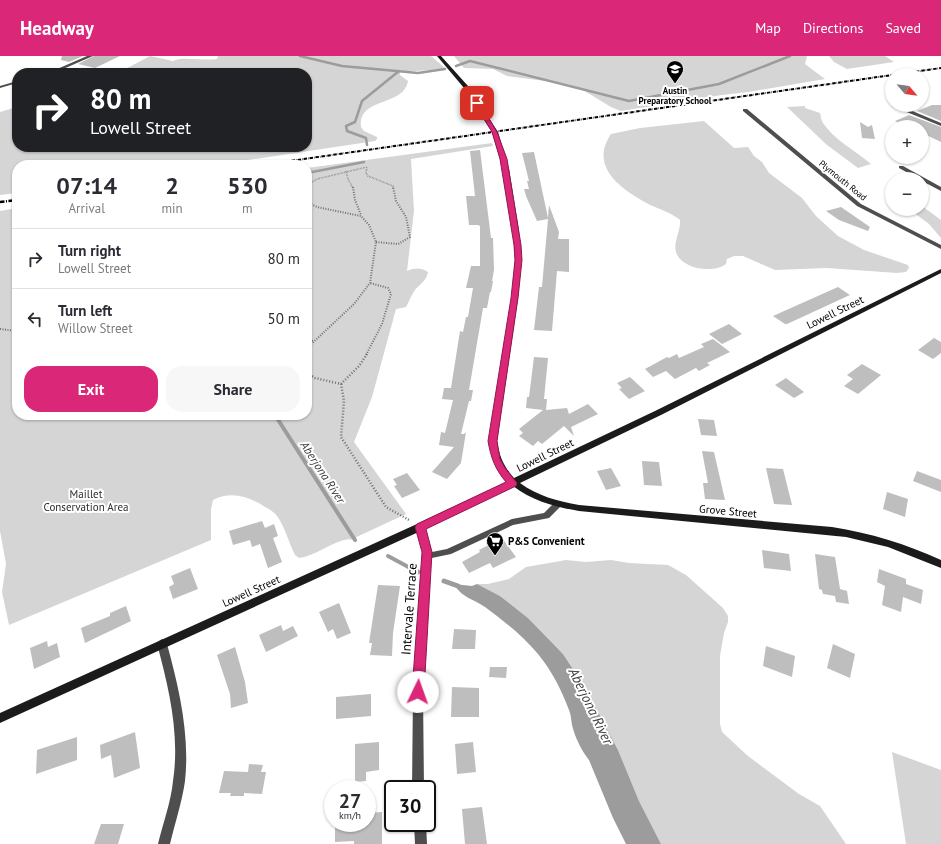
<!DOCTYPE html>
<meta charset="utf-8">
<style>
body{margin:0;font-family:"PT Sans",sans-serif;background:#f7f7f7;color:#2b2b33;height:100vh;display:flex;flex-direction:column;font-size:15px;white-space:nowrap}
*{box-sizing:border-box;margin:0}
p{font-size:13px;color:#7c7c81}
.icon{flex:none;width:22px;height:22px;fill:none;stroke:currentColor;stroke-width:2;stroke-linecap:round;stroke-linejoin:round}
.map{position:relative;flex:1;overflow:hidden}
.panel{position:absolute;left:12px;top:104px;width:300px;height:260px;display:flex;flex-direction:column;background:#fff;border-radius:16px;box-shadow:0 1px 3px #0004}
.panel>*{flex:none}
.hud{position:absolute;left:12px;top:12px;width:300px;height:84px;border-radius:16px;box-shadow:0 1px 3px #0004;background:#202124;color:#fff;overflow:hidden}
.needle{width:26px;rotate:119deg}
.tools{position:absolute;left:885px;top:12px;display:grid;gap:8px}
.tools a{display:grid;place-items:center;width:44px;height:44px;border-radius:50%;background:#fff;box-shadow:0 1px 3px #0004;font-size:20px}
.speed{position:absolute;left:324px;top:724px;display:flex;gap:8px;font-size:20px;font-weight:700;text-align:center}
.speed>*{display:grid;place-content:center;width:52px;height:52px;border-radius:50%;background:#fff;box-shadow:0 1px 3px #0004;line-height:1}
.speed small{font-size:10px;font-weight:400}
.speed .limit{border:2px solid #111;border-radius:6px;background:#fff;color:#111}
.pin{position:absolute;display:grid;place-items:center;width:34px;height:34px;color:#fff;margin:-17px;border-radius:8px;box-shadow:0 2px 6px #0006}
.me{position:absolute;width:44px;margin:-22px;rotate:3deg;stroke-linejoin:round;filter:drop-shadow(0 0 3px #0008)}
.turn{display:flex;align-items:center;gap:14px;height:84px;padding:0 12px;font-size:18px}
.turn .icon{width:52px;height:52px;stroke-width:2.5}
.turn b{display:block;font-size:28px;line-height:34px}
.eta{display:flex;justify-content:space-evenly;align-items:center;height:68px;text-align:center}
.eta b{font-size:24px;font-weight:800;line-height:28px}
.cta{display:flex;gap:8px;margin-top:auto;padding:8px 12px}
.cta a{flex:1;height:46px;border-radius:16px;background:#db2777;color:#fff;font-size:16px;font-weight:800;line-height:46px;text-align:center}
.cta a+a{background:#f7f7f7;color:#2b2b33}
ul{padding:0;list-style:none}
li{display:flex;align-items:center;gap:12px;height:60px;padding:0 12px;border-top:1px solid #e1e1e2}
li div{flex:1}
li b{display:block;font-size:15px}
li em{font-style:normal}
header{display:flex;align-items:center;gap:24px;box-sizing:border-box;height:56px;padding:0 20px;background:#db2777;color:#fff}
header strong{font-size:19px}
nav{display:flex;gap:22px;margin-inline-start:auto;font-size:14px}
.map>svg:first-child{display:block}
.green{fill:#d5d5d5}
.water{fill:#9c9c9c}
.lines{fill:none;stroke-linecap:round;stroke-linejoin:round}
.stream-far2{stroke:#9c9c9c;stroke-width:2.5}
.stream-far1{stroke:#9c9c9c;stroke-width:4}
.stream{stroke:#9c9c9c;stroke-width:5}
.building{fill:#bebebe}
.path-far2{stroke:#707070;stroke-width:1.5;stroke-dasharray:0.5 1;stroke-linecap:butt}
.path-far1{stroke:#707070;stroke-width:2;stroke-dasharray:1 1.5;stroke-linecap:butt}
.path{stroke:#707070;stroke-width:2.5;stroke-dasharray:1 2;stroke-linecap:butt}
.service{fill:#4e4e4e;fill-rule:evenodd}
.minor{fill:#4e4e4e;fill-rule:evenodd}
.tertiary{fill:#4e4e4e;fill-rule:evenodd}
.secondary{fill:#1b1b1b;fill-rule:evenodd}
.rail-far1{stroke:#000;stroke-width:2;stroke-dasharray:3.5 1 0.5 1;stroke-linecap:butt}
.rail{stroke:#000;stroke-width:2.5;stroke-dasharray:4.5 1.5 1 1.5;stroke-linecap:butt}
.route{fill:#db2777;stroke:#8e194d}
.labels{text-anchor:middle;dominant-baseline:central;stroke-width:4;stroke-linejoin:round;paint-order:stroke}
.far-poi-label{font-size:9px;font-weight:bold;fill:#000;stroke:#fff}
.far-street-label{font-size:9px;fill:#000;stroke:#fff}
.street-label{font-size:11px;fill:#000;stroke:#fff}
.park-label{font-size:11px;fill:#2c2c2c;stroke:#fff}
.poi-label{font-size:11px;font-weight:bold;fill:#000;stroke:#fff;text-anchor:start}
.water-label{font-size:12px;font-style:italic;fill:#3d3d3d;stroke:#fff}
.near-street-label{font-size:13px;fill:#000;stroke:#fff}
.near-water-label{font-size:14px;font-style:italic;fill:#3d3d3d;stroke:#fff}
</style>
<header>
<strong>Headway</strong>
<nav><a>Map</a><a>Directions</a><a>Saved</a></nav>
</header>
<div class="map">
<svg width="941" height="788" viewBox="0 0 941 788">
<rect width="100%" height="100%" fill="#fff"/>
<!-- green -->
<g class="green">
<path d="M 150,0 L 173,5 C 181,0 205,5 217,3 L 218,0 L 431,0 L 446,13 L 400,16 L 400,19 L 408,25 C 404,51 357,41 361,71 L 364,75 L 377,81 L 377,83 L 375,85 L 215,109 L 17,109 L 17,137 L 0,139 L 0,56 L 17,51 L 17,91 L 307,91 L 307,17 L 118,17 Z"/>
<polygon points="454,0 807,0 805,8 825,23 748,36 722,39 621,55 611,51 583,34 561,27 507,20 493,13 464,12"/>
<polygon points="829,0 885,0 894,6 847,13 834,6"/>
<path d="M 805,50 L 805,52 L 820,57 C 821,61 821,64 823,67 C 834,84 856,95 871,108 L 858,112 L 854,109 L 827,89 L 787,51 Z"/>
<path d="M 704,65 L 734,92 L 748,91 L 754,100 L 762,106 L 769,117 L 802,142 L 816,160 L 838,180 L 864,194 L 908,209 L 909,212 L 906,216 L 897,217 L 827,212 L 775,214 L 743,200 L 734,200 L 727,203 L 726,208 C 713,218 681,213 676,196 C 673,185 681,175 680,164 C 675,159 658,152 650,149 C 623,134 588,112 611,78 L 640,72 Z"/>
<path d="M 492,87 L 493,90 L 411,103 L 414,155 L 407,215 C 413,212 421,211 428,216 C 427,224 420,228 415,234 C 412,238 409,245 406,251 L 396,253 L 372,341 L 354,386 L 406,458 L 350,484 L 349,483 C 330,486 316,500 299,502 L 295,499 C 289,487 285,471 277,460 C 274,456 269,453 265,451 C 248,440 231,435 213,444 L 211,453 L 211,484 L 9,569 L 2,536 L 6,508 L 0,475 L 0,155 L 17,152 L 17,359 L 307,359 L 307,112 Z"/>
<polygon points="922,150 941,164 941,182 929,168 909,153 922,153"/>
<polygon points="566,504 586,506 611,504 629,507 668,509 686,519 723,552 728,560 728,566 724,577 720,600 720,668 722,676 748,700 799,738 820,750 846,788 661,788 639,745 618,694 586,633 563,598 528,562 500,540 477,528 488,528 509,523 526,511"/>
<polygon points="892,696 941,714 941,788 906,788"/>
</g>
<!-- water -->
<path class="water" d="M 454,528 L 472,530 L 477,528 L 500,540 L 528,562 L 563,598 L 586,633 L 618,694 L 639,745 L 661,788 L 626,788 L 613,762 L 589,704 C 581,694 575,681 572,669 C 571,664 571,658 569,654 C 561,633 552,615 538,598 C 523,580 504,565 485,551 C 472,542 462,542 454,528 Z"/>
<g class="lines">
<!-- stream-far2 -->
<g class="stream-far2">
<polyline points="300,0 342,10 418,17 445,13"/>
<polyline points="456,10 470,5 629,45 719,28 790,0"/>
<polyline points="367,89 366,82 347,75 346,70 355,66 362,45 399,15"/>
<polyline points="307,117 364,106"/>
</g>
<!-- stream-far1 -->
<g class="stream-far1">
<polyline points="275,359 355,484"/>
<polyline points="388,500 414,514"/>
</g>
<!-- stream -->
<g class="stream">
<polyline points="412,513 418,516"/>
<polyline points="444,525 458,530"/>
</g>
</g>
<!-- building -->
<g class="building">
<polygon points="62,0 83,0 69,6 61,4"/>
<polygon points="94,0 120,0 95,12 78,8"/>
<polygon points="932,49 941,49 941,65 917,55"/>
<polygon points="909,59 941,71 941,86 922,77 922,71 908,71 895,65"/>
<polygon points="860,66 868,71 872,69 875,83 862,82"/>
<polygon points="480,94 491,182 493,182 494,214 492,225 493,225 491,236 490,236 487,252 483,252 469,334 473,334 471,345 469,345 461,378 464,378 466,376 461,407 447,423 432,416 454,391 439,389 441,376 445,377 453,344 442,343 444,332 451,332 460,275 463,276 466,261 468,261 473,232 466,232 471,210 480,210 480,170 478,169 469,169 466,140 475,140 470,95"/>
<polygon points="534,96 548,162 549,149 559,176 558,183 569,183 569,216 557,215 552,275 534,274 539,231 542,231 548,163 537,165 526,140 524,133 529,133 527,125 529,125 522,97"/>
<polygon points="841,151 870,171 868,175 839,164 826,155"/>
<polygon points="838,231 850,239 787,268 785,268 773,260"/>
<polygon points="729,268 742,278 722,288 709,278"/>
<polygon points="934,282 941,286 941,297 933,303 918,294"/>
<polygon points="713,283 730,296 707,307 710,309 699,315 696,312 675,323 666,315 653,321 645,313 667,301 669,302 677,298 679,302 704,291 701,288"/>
<polygon points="534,301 548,302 544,343 547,343 546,354 567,352 569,358 588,348 598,358 571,371 574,380 564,370 542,388 538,385 533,390 519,380 523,377 519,373 543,354 526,352 527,341 529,341"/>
<polygon points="862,308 881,319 858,338 844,330 853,323 847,319"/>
<polygon points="630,321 645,335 629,343 619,333 622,332 617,327"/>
<polygon points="786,322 804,336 794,342 775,329"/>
<polygon points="698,363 714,364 717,380 701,379"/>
<polygon points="702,395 714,396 725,444 705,443 703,427 708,427"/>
<polygon points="642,405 659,406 662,430 644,429"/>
<polygon points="611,412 621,430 606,434 597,415"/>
<polygon points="766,412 783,413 792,449 774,448"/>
<polygon points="917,415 941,424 941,436 913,425"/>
<polygon points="407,417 420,434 402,442 394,430 397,429 393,423"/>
<polygon points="887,436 908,443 905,461 883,453"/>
<polygon points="262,465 265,472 274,468 278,480 273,482 282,506 268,512 260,488 252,491 250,484 233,489 229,475"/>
<polygon points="502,482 516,501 493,512 490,507 469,517 462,506 480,496 479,494"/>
<polygon points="762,494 789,498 791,515 764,512"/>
<polygon points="815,498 835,501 840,533 847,535 849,548 836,546 835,540 823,538 822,534 819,533"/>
<polygon points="190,512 198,533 173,543 169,531 174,528 171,520"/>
<polygon points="879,513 906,523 906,528 923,534 921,548 903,541 901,556 882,549 885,530 877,526"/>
<polygon points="378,529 400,530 393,577 392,600 370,599 372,587 369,587"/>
<polygon points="339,547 351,577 337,583 333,573 328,576 319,556"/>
<polygon points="126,550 131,565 85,587 81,572 110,560 110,557"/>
<polygon points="281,569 283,575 293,570 298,580 266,596 259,579"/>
<polygon points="454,573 476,574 475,593 452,593"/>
<polygon points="47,585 48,591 57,587 60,601 34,613 30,592"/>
<polygon points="833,588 855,598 850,622 827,612"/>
<polygon points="766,590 795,600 792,621 763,610"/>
<polygon points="235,591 245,626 248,647 231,652 230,638 217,599"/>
<polygon points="490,611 507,611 506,622 489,621"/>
<polygon points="452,631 479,632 479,661 451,661"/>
<polygon points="371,638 371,660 336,663 336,641"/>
<polygon points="135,676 140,712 114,722 111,699 101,703 100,689"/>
<polygon points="77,681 77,704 36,718 37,694"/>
<polygon points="379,686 379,714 366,716 366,725 355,726 355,688"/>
<polygon points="473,686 476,716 457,718 455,688"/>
<polygon points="249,708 263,709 261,716 266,716 262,738 244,737 244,740 230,740 231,737 219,737 224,715 248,716"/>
<polygon points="482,751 487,788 465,788 462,753"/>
<polygon points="382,756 382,788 354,788 354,785 335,786 335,767 367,767 369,757"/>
<polygon points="101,768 124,768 118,788 94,788"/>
</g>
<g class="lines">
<!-- path-far2 -->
<g class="path-far2">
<polyline points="346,115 348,123 353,132"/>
<polyline points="309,132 312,126 317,123 367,111 366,117 368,120 393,130 393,132"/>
</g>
<!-- path-far1 -->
<g class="path-far1">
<polyline points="353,131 355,144 361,159"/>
<polyline points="307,134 309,131"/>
<polyline points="307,142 311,148 317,151 361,160 369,169 376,186 370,227 354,248 307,292"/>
<polyline points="376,186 398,188 410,181 406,161 396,145 393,131"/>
<polyline points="0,273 17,275"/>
<polyline points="307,283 313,285"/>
<polyline points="366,299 382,268 391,238 388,232 370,227"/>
</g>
<!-- path -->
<g class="path">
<polyline points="307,317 315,322 341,328 344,345 341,381 386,451 409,464"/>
<polyline points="341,328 359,310 367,298"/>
</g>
<!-- service -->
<polygon class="service" points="558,445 561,446 562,448 561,450 549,462 513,469 451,498 427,503 424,502 423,500 424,498 427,497 447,493 512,463 544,457 555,446"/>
<!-- minor -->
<g class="minor">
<polygon points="892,48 898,49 941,67 941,70 892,50"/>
<polygon points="743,53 747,53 861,148 941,189 941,193 857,150 743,55"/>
<polygon points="899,110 903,110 941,131 941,135 922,125 922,123 919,123 899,112"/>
<polygon points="420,467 423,468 424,471 431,496 423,636 424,733 412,733 413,636 423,496 416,471 417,468"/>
<path d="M 162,583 L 165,585 L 167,588 C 179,632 190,679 185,725 C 182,746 175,767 170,788 L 158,788 C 163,767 171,746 173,725 C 180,679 169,632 157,588 L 159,585 Z"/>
<polygon points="414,767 426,767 427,788 415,788"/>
</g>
<!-- tertiary -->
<g class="tertiary">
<polygon points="87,0 93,0 54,17 48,17"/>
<polygon points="17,25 17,27 0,32 0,30"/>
</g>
<!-- secondary -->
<path class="secondary" d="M 437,0 L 441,0 L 468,30 L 498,76 L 509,113 L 519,175 L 521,204 L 518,242 L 497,385 C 500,402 503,409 514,422 L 655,355 L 941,213 L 941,217 L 661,359 L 520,427 C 537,440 558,445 579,449 L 832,471 C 870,477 906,488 941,504 L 941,512 L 888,491 L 846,481 L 579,455 C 556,451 532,445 513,430 L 423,474 L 0,667 L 0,657 L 417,468 L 507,426 C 496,412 492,402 489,385 L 512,242 L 515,204 L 513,175 L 503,113 L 492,76 L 464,32 Z"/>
<!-- rail-far1 -->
<polyline class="rail-far1" points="262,109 941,12"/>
<!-- rail -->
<polyline class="rail" points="0,146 17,144"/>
</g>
<!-- route -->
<path class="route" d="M 475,46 L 479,46 L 497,76 L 507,103 L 521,189 L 522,204 L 518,242 L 497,385 L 500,403 L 505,412 L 517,427 L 516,430 L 426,473 L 432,496 L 424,636 L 422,640 L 418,641 L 414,640 L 412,636 L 422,496 L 415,471 L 417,468 L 506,426 C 495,413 491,402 488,385 L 511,242 L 515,204 L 514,189 L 500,103 L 492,76 L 474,47 Z"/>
<!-- icons -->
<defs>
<g id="school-pin" transform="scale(0.9)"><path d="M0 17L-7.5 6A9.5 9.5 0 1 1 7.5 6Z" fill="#000" stroke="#fff"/><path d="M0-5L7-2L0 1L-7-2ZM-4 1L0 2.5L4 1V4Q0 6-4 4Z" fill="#fff"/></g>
<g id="supermarket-pin" transform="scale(0.9)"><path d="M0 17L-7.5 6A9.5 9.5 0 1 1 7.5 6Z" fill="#000" stroke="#fff"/><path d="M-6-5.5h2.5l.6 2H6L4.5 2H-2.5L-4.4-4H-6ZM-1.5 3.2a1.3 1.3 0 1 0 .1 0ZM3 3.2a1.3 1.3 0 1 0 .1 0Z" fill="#fff"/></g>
</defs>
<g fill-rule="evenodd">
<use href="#school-pin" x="675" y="13"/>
<use href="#supermarket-pin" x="495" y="485"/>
</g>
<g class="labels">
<!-- far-poi labels -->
<g class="far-poi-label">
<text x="675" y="34">Austin<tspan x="675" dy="10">Preparatory School</tspan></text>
</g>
<!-- far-street labels -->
<g class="far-street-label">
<text transform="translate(843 124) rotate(39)">Plymouth Road</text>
</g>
<!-- street labels -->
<g class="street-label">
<text transform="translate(835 256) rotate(-26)">Lowell Street</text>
<text transform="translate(545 399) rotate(-26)">Lowell Street</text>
<text transform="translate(728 455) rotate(5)">Grove Street</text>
<text transform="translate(251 535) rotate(-24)">Lowell Street</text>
</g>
<!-- park labels -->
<g class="park-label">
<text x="86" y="438">Maillet<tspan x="86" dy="13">Conservation Area</tspan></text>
</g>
<!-- poi labels -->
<g class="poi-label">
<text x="508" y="485">P&amp;S Convenient</text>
</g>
<!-- water labels -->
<g class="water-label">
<text transform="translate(323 416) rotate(57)">Aberjona River</text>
</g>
<!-- near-street labels -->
<g class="near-street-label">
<text transform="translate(409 553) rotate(-86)">Intervale Terrace</text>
</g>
<!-- near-water labels -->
<g class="near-water-label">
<text transform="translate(591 650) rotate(64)">Aberjona River</text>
</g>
</g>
</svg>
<div class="tools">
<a><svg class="needle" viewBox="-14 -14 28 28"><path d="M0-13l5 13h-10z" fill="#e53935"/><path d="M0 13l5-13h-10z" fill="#7c7c81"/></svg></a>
<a>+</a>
<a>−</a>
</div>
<div class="speed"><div>27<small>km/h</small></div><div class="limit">30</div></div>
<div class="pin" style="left:477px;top:47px;background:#d93025"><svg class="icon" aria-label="arrive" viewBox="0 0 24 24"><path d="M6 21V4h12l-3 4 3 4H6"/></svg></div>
<svg class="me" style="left:418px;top:636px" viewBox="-20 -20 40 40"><circle r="19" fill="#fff"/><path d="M0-13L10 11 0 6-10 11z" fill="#db2777"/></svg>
<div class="hud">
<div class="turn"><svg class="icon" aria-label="right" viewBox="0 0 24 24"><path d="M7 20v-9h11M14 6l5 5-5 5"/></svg><div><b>80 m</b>Lowell Street</div></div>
</div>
<section class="panel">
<div class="eta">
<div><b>07:14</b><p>Arrival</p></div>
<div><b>2</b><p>min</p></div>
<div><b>530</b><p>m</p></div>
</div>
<ul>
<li><svg class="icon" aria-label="right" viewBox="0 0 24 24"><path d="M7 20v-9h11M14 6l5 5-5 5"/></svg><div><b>Turn right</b><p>Lowell Street</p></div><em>80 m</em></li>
<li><svg class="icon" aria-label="left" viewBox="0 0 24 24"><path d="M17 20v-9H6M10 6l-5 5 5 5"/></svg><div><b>Turn left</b><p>Willow Street</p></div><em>50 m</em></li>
</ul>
<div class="cta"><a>Exit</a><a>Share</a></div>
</section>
</div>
